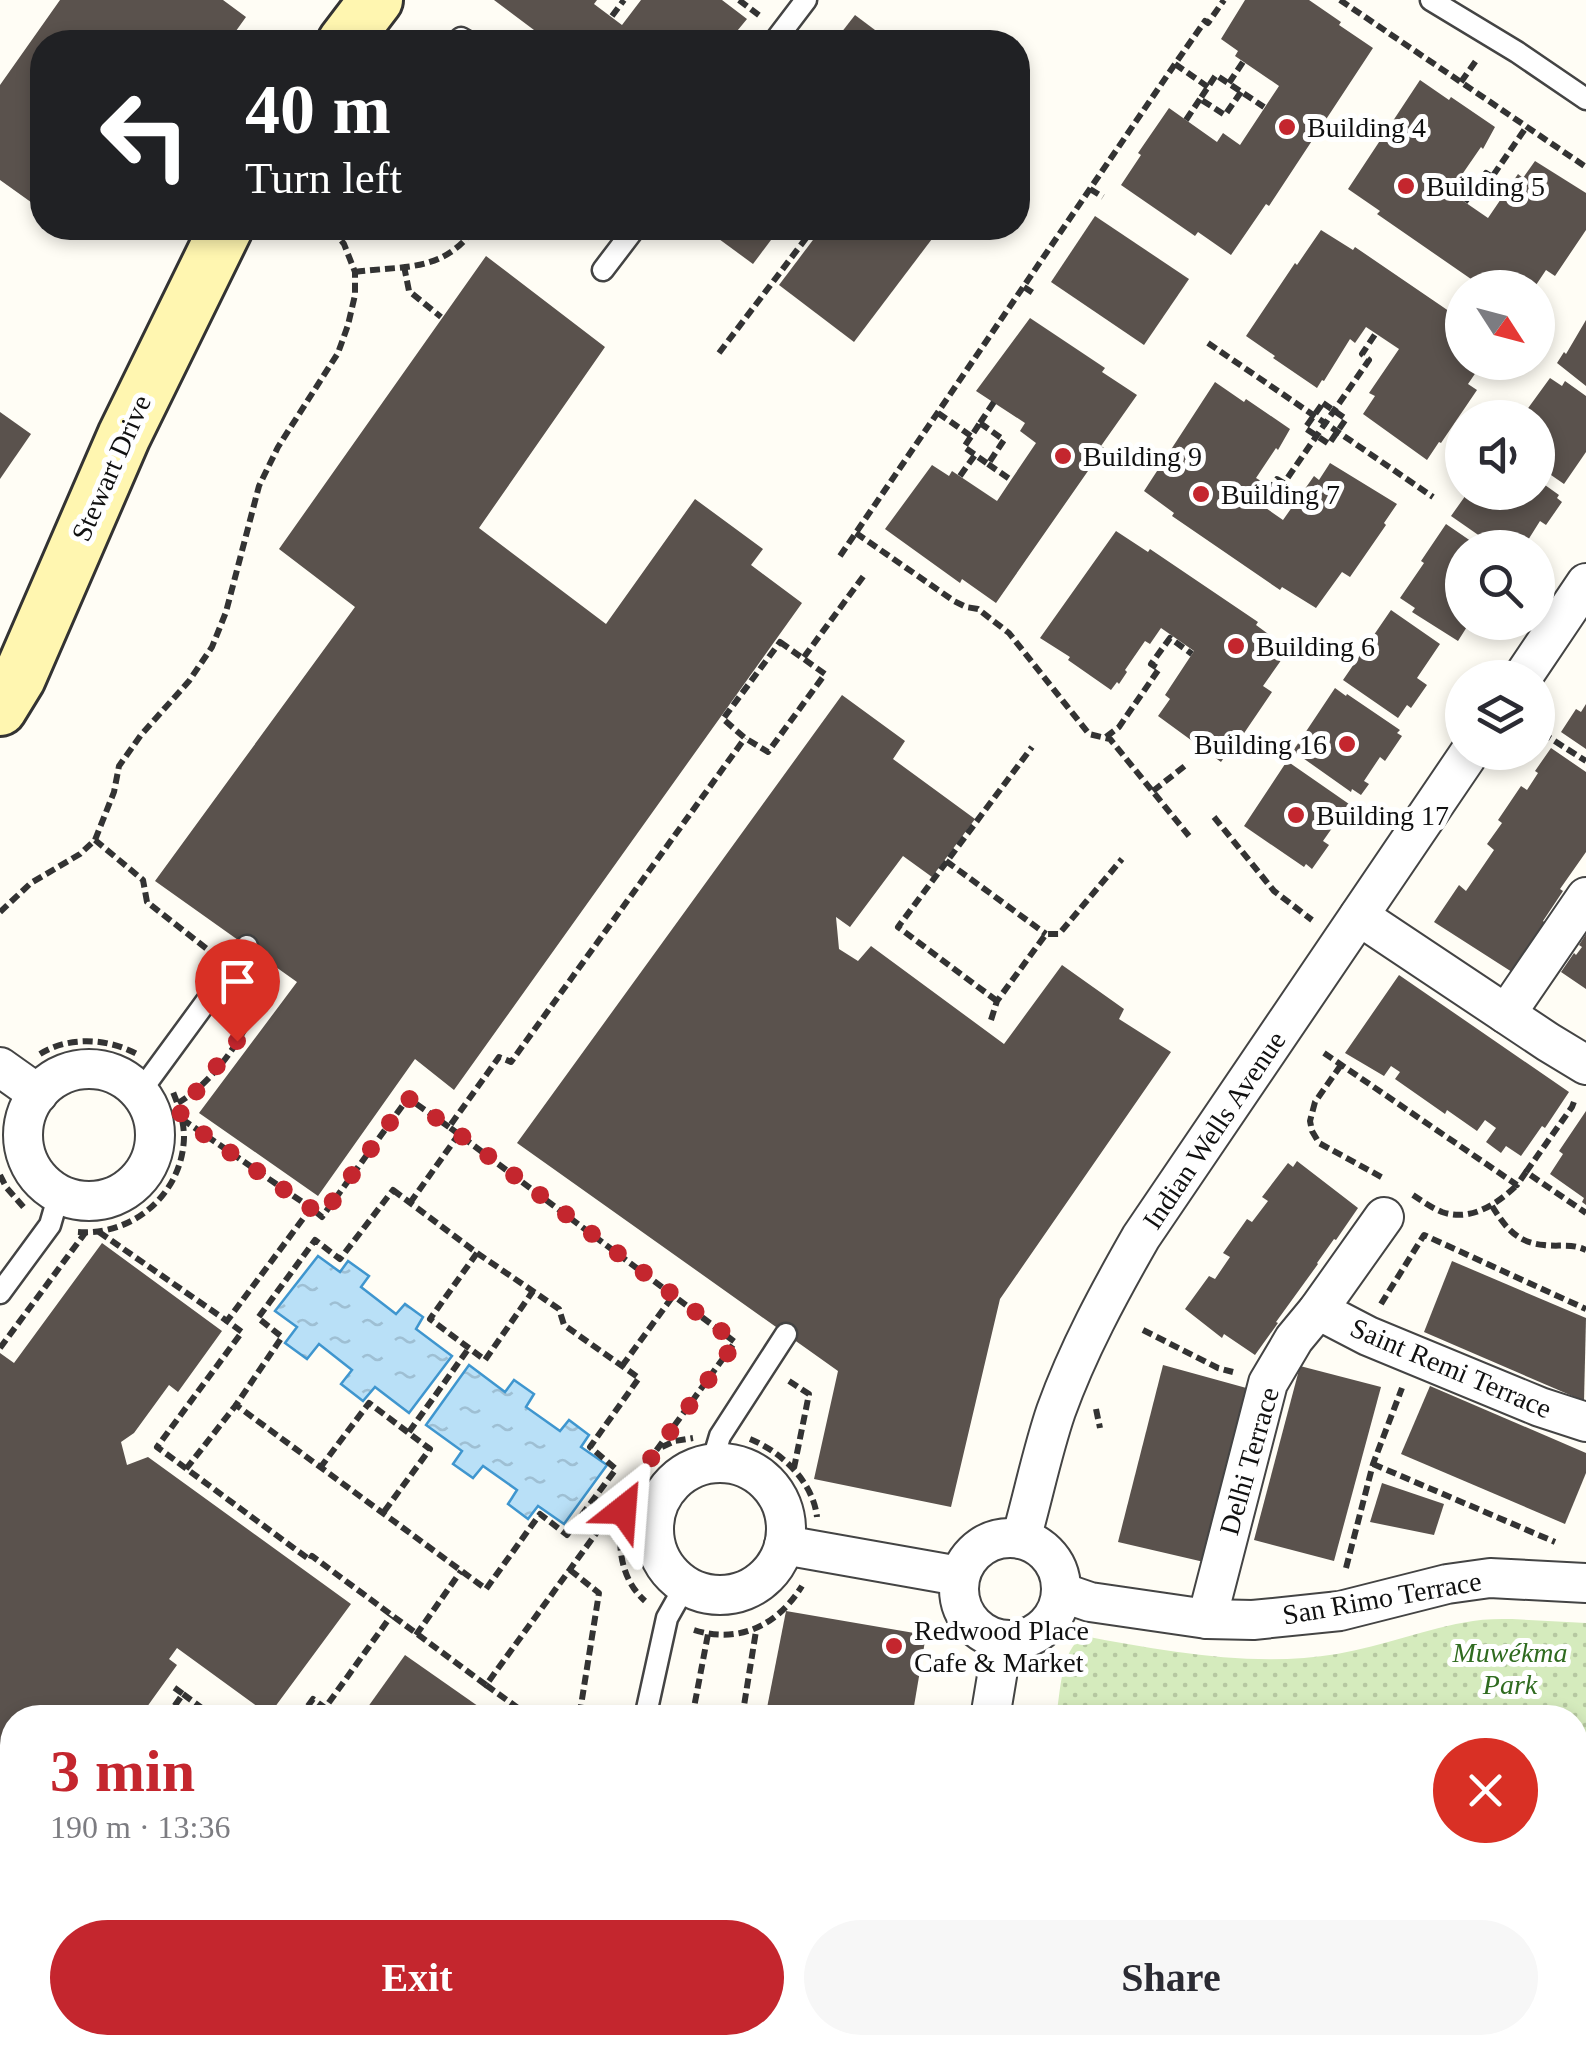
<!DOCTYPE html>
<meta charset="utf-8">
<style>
body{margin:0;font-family:Georgia,serif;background:#f7f7f7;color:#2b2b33;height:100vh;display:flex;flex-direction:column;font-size:38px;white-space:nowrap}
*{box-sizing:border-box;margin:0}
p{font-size:32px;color:#7c7c81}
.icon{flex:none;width:55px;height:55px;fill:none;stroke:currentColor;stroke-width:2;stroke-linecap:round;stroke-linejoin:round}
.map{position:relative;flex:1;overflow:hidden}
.sheet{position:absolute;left:0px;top:1705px;width:1588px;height:350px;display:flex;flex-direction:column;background:#fff;border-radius:40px 40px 0 0;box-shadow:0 5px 15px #0003}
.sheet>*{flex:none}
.top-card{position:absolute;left:30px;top:30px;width:1000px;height:210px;border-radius:40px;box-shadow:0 5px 15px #0003;background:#202124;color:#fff;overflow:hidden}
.needle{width:65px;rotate:126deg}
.fabs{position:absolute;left:1445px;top:270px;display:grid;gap:20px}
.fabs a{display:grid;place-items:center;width:110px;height:110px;border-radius:50%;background:#fff;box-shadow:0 5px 15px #0003;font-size:50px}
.pin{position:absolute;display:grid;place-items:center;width:85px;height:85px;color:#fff;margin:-102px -42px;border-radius:50% 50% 50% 0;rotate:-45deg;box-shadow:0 0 10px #0007}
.pin .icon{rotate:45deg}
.me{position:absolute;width:110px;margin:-55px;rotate:28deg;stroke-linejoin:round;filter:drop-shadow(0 0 8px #0008)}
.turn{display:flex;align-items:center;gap:35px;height:210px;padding:0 50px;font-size:45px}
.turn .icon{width:130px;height:130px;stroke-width:2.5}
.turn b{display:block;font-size:70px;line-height:85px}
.round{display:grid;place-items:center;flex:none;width:105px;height:105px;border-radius:52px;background:#f7f7f7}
.head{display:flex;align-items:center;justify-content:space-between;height:170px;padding:0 50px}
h1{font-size:60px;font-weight:700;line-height:75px;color:#c4262e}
.cta{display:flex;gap:20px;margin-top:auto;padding:20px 50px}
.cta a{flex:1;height:115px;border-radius:60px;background:#c4262e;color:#fff;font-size:40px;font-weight:700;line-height:115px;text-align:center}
.cta a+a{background:#f7f7f7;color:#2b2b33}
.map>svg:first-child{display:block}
.park{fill:url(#park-dots)}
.water{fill:url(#water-ripples);stroke:#3f96cf;stroke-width:2.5}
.building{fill:#5a524d}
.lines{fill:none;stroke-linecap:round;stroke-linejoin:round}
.lane-casing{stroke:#444;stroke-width:25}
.street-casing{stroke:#444;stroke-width:42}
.secondary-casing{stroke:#333;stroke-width:58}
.path{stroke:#333;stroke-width:6;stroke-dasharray:10 5;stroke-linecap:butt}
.lane{stroke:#fff;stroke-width:20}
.street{stroke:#fff;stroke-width:38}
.secondary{stroke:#fff6b0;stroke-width:52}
.route{stroke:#c4262e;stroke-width:18;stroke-dasharray:0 32.4}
.poi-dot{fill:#c4262e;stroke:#fff;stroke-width:4}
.labels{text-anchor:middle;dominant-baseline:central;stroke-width:10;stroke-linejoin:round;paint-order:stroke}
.poi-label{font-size:28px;fill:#111;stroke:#fff;text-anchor:start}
.street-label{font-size:28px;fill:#111;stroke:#fff}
.park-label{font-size:28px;font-style:italic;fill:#2f6b1f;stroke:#fff}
</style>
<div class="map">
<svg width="1586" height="2055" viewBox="0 0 1586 2055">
<defs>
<pattern id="park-dots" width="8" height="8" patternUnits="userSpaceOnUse" patternTransform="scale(2.5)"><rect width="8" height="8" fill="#d5ebbd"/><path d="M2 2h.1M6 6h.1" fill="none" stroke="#b6c8a1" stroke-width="1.8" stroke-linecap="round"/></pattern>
<pattern id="water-ripples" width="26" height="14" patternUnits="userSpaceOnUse" patternTransform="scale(2.5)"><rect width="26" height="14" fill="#b9e0f7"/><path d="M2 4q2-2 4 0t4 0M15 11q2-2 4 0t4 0" fill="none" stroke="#9ebfd3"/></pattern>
</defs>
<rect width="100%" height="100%" fill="#fffdf5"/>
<!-- park -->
<path class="park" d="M 1512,1619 L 1586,1623 L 1586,2055 L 993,2055 L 996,2042 L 1575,2042 L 1575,1718 L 1056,1717 C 1061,1691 1060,1652 1083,1636 C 1165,1651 1254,1668 1337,1654 C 1383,1646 1427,1628 1473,1621 C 1486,1619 1499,1619 1512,1619 Z"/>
<!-- water -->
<g class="water">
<polygon points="318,1256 340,1272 348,1261 369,1276 361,1287 396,1314 405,1304 423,1317 416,1329 452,1356 409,1413 375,1387 363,1401 341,1384 352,1370 319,1344 307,1359 285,1343 297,1327 275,1311"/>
<polygon points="469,1365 505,1392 514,1380 534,1394 526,1407 560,1431 569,1420 589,1435 581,1447 607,1465 564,1524 538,1506 528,1519 508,1504 517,1490 483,1466 473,1478 453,1464 462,1451 426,1425"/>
</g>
<!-- building -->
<g class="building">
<polygon points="60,0 223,0 246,17 228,42 42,42 42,210 0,180 0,85"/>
<polygon points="494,0 597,0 594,4 622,25 641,0 722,0 747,19 728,42 550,42"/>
<polygon points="1245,0 1309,0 1341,22 1339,25 1373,48 1269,206 1266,204 1231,255 1198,232 1195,236 1121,185 1141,155 1138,153 1169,108 1217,142 1223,133 1240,145 1279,86 1235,56 1238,51 1221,39"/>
<polygon points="855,15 891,42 834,42"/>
<polygon points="1420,80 1449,100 1451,97 1495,127 1483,149 1481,147 1461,176 1467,180 1456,196 1488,218 1518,174 1523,178 1535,161 1586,193 1586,230 1555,276 1546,270 1534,288 1490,288 1487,285 1484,288 1377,214 1380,211 1348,189"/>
<polygon points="1095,216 1189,279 1144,345 1051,282"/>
<polygon points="704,228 780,228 753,264"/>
<polygon points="822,228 934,228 938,231 854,342 779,285"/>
<polygon points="1321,230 1353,250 1355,247 1462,320 1462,362 1483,362 1468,384 1477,390 1441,443 1439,442 1427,460 1363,414 1375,396 1369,393 1399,349 1366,327 1355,343 1350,339 1324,381 1322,380 1317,388 1273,358 1275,356 1246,336 1295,263 1297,265"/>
<polygon points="486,256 605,347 479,528 606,624 695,499 763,549 751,565 802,603 454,1090 415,1059 318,1196 199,1113 297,982 155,881 355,607 279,549"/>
<polygon points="1030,318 1105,368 1102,372 1137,395 1101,446 1104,448 996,603 962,579 960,583 885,529 932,465 949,476 952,471 997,501 1011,480 1036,443 1020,431 1025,423 976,391"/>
<polygon points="1586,320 1586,386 1557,363 1564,352 1566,354"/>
<polygon points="1550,378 1562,386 1565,381 1586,396 1586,452 1564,484 1538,466 1538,418 1521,418"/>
<polygon points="1215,382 1244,402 1246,399 1290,429 1278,450 1276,448 1256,478 1261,481 1250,497 1283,520 1314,476 1319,480 1330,463 1397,504 1384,523 1386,525 1350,577 1342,572 1316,608 1282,587 1280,590 1172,516 1174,513 1144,491"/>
<polygon points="0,412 31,434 0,479"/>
<polygon points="1538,480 1559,495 1557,498 1562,502 1546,525 1540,521 1523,548 1497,548 1451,516 1468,492 1538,492"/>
<polygon points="1446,524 1481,548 1462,548 1462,622 1470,622 1458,641 1412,612 1415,608 1400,598 1424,563 1421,561"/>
<polygon points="1116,531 1148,552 1150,549 1258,622 1256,625 1289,649 1263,686 1272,692 1236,745 1233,744 1221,762 1158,716 1170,699 1165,695 1194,651 1161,628 1150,644 1145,641 1125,670 1127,672 1119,684 1117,682 1111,690 1068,660 1070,657 1040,638"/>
<polygon points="1391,610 1440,644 1417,678 1427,685 1411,708 1407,705 1398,718 1343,680"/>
<polygon points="1335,688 1346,696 1347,694 1400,730 1397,733 1402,736 1385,761 1380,757 1364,781 1369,784 1361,795 1352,789 1351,792 1293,751"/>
<polygon points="842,695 905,741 893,759 975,819 932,877 903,856 850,927 836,917 839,949 858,961 871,946 1004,1044 1062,965 1124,1009 1119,1019 1171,1052 1000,1299 951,1507 814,1479 838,1371 517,1143"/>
<polygon points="1586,704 1586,749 1561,732 1576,709 1581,712"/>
<polygon points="1551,748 1586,772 1586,852 1560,889 1563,891 1543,921 1547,924 1512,972 1434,922 1459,885 1466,891 1494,850 1487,844 1502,823 1498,820 1521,786 1527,790 1538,773 1535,771"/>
<polygon points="1287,761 1349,804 1323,841 1329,845 1312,869 1306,864 1304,867 1244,826"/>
<polygon points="1586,934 1586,989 1561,972 1574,953 1576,955 1582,947 1579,945"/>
<polygon points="1399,975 1569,1092 1545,1128 1542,1126 1521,1156 1506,1146 1501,1153 1486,1142 1496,1128 1485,1120 1477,1131 1447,1110 1445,1114 1395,1079 1400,1072 1391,1066 1384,1076 1345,1053"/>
<polygon points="1586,1111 1586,1205 1582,1202 1584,1198 1550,1174 1563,1154 1559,1151"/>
<polygon points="1297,1161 1358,1208 1336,1240 1334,1239 1317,1263 1318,1264 1276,1322 1278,1323 1255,1355 1224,1334 1222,1338 1185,1309 1209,1276 1215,1279 1230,1257 1223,1253 1247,1219 1252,1222 1268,1201 1262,1197 1288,1163 1293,1167"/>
<polygon points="102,1243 222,1331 178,1392 169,1385 134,1433 121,1442 127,1465 148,1457 351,1604 269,1715 177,1648 169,1659 177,1665 139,1718 12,1718 12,1807 0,1799 0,1353 14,1363"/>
<polygon points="1452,1261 1586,1318 1584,1401 1424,1332"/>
<polygon points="1163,1365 1250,1389 1204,1562 1118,1542"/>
<polygon points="1300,1366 1381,1387 1334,1561 1254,1540"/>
<polygon points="1430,1386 1586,1453 1586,1473 1565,1524 1401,1454"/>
<polygon points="1382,1483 1444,1504 1434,1535 1370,1522"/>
<polygon points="786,1611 926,1635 912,1718 765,1718"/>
<polygon points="405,1655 495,1718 360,1718"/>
<polygon points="12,1817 12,1999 0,1990 0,1834"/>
<polygon points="123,2042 288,2042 281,2050 285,2055 114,2055"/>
<polygon points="327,2042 768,2042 766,2055 344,2055"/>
</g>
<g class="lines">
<!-- lane casing -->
<g class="lane-casing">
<g id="lane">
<polyline points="1431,0 1517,52 1586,99"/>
<polyline points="461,38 468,42"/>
<polyline points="774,42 806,0"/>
<polyline points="603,270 635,228"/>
<polyline points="140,1092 247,946"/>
<polyline points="0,1293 50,1225 59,1194"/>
<polyline points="712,1463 720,1436 786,1334"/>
<polyline points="645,1718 667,1618 685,1586"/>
</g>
</g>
<!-- street casing -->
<g class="street-casing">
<g id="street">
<polyline points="1522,678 1586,583"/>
<polyline points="1359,916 1548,1042 1586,1065"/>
<polyline points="1506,1014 1586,897"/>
<polyline points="0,1067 38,1094"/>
<circle cx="89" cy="1135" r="66"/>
<polyline points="1318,1310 1368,1336 1540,1407 1586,1422"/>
<circle cx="720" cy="1529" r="66"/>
<circle cx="1010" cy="1589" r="51"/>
<path d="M 1021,1539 C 1033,1497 1042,1452 1056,1411 C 1078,1350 1109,1293 1141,1237 L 1470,752"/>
<polyline points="784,1545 959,1576"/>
<polyline points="1061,1592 1090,1602 1207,1619 1253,1620 1340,1611 1447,1584 1490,1578 1586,1583"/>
<polyline points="1207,1619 1268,1383 1294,1339 1318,1310 1384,1217"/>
<polyline points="990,1718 1003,1640"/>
<polyline points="932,2055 934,2042"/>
</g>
</g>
<!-- secondary casing -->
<g class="secondary-casing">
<g id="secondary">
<polyline points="344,42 376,0"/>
<polyline points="0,709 19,678 124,436 226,228"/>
</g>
</g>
<!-- path -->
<g class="path">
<polyline points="739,0 760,16"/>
<polyline points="1340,0 1586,167"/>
<polyline points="612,16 624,0"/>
<polyline points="1175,64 1208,87"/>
<polyline points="1461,82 1478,58"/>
<polyline points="1229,83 1243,62"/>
<polyline points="1241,92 1225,115 1200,99 1216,75 1264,107"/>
<polyline points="1186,120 1200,99"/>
<polyline points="1090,189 1103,197"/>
<polyline points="1465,202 1486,173 1492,177 1527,126"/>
<polyline points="404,266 409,291 441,317"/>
<path d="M 355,272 C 406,265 442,273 475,228"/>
<polyline points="1024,287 1036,295"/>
<polyline points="1208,343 1433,497"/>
<polyline points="719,353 810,233"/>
<polygon points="1323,403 1346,419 1329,444 1305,428"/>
<polyline points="938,413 971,436"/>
<polygon points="980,423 1004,440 988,464 964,447"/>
<polyline points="980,423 994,402"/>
<polyline points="988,464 1011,480"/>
<polyline points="960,476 975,455"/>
<polyline points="1260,504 1277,479 1284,483 1369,360 1362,354 1376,333"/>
<polyline points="856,533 954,601 966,607 978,609 1009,633 1089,734 1110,739 1189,836"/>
<polyline points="840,556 1175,64 1205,21 1208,23 1224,0"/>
<polygon points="780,642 825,674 768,752 745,738 723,719"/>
<polyline points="804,657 865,574"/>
<polyline points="1542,733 1586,761"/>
<polyline points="1106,737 1119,727 1159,669 1151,664 1170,638 1192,654"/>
<polyline points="1153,791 1186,765"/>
<polyline points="1214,817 1274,891 1312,920"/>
<polyline points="95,840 143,880 147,902 207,949"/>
<polyline points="946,861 1046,934"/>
<polyline points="0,912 31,883 80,854 95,840 114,792 119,766 141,735 189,681 212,647 226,612 259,486 278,447 338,353 348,325 355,295 355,272 344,244 331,228"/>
<polyline points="997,1001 898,927 1032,747"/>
<polyline points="991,1020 997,1001 1046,934 1059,934 1122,859"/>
<polyline points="1324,1053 1517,1185 1526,1172 1586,1213"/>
<path d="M 40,1054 C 69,1036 107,1038 137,1054"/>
<polyline points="1341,1065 1315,1102 1310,1121 1312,1131 1319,1143 1385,1179"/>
<path d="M 178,1103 C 217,1080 254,1025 264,981"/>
<polyline points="182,1119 311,1208"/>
<polyline points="449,1127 408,1098 322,1217 311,1208 227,1321 242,1332 157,1447 310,1560 312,1556 486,1685 735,1342 449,1127 499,1057 511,1062 745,738"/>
<polyline points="1526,1172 1572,1107 1575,1099"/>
<polyline points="0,1175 6,1187 26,1210"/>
<polygon points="393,1190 477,1253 559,1309 564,1325 639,1378 590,1447 616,1469 567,1535 540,1514 486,1589 236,1405 282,1337 258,1318 315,1240 340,1259"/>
<path d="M 1413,1195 C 1422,1201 1432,1208 1442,1212 C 1471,1222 1497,1204 1517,1185"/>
<polyline points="410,1203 459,1134"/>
<path d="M 1492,1206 C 1505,1227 1517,1243 1544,1245 C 1559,1247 1571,1243 1586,1250"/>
<path d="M 78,1232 C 133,1236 182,1194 184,1138 C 184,1121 179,1107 173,1092"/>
<polyline points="99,1232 227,1321"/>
<polyline points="477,1253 430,1319 485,1360 533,1291"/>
<polyline points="1381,1304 1424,1235 1586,1309"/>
<polyline points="1143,1330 1218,1368 1233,1372"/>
<polyline points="0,1348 85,1233"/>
<polyline points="622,1366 673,1296"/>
<polyline points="789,1381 809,1394 794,1468"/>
<polyline points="1096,1409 1100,1428"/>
<polyline points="409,1432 469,1348"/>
<path d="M 750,1439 C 782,1452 813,1482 817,1517"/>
<polyline points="662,1447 675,1441 693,1438"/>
<polyline points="1373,1464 1555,1542"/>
<polyline points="320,1468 369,1403 430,1449 383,1513"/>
<polyline points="186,1469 236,1405"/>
<path d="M 626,1496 C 617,1532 615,1574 645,1601"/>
<polyline points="1346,1568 1373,1464 1402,1388"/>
<polyline points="570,1570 599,1593 579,1718"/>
<path d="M 694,1630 C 739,1644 777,1626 802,1586"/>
<polyline points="416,1635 461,1571"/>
<polyline points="486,1685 532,1718"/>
<polyline points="183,1694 215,1718"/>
<polyline points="166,1718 183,1694 172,1686"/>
<polyline points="299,1718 313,1699 325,1708 391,1616"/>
<polyline points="692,1718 708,1634"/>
<polyline points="742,1718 756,1631"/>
<polyline points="1575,1898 1581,1909 1586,1940"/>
<polyline points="1027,2042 1031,2055"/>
<polyline points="56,2055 65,2042"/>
</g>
<!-- lane -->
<use href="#lane" class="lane"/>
<!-- street -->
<use href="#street" class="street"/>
<!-- secondary -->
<use href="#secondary" class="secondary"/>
</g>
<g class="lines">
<!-- route -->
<polyline class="route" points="237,1041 196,1092 178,1103 182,1119 322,1216 408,1098 459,1134 736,1342 628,1490 623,1510"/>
</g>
<!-- markers -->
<g class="poi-dot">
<circle cx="1287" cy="127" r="10"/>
<circle cx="1406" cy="186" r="10"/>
<circle cx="1063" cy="456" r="10"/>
<circle cx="1201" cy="494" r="10"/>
<circle cx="1236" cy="646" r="10"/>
<circle cx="1347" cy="744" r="10"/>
<circle cx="1296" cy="815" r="10"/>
<circle cx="894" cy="1646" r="10"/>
</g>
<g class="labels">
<!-- poi labels -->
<g class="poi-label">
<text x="1307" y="127">Building 4</text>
<text x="1426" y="186">Building 5</text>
<text x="1083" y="456">Building 9</text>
<text x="1221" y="494">Building 7</text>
<text x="1256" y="646">Building 6</text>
<text x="1327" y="744" text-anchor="end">Building 16</text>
<text x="1316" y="815">Building 17</text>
<text x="914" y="1630">Redwood Place<tspan x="914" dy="32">Cafe &amp; Market</tspan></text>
</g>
<!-- street labels -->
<g class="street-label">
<text transform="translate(111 468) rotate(-66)">Stewart Drive</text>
<text transform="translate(1214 1130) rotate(-56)">Indian Wells Avenue</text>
<text transform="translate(1451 1368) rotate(23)">Saint Remi Terrace</text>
<text transform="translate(1249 1461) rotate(-74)">Delhi Terrace</text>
<text transform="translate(1382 1598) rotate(-10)">San Rimo Terrace</text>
</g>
<!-- park labels -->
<g class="park-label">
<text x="1510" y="1652">Muwékma<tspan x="1510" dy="32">Park</tspan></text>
</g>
</g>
</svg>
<div class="fabs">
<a><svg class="needle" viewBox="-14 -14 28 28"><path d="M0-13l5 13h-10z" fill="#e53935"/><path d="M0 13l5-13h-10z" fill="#7c7c81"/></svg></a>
<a><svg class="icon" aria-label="sound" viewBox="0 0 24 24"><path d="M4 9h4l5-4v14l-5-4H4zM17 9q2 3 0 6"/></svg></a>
<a><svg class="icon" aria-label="search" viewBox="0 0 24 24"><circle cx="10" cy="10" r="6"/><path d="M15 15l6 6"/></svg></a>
<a><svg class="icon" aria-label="layers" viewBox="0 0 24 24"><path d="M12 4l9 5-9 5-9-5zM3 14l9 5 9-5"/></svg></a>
</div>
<div class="pin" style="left:237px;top:1041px;background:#d93025"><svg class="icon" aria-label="arrive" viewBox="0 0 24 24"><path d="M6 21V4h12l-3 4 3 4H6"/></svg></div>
<svg class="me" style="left:623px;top:1510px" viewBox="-20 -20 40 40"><path d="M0-17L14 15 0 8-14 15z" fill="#c4262e" stroke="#fff" stroke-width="4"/></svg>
<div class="top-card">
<div class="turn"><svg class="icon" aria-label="left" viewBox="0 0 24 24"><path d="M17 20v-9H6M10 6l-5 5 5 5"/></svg><div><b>40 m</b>Turn left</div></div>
</div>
<section class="sheet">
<div class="head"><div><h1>3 min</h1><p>190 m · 13:36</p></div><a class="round" style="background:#d93025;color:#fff"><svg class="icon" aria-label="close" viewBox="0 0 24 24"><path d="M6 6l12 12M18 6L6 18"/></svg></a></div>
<div class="cta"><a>Exit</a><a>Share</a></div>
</section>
</div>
